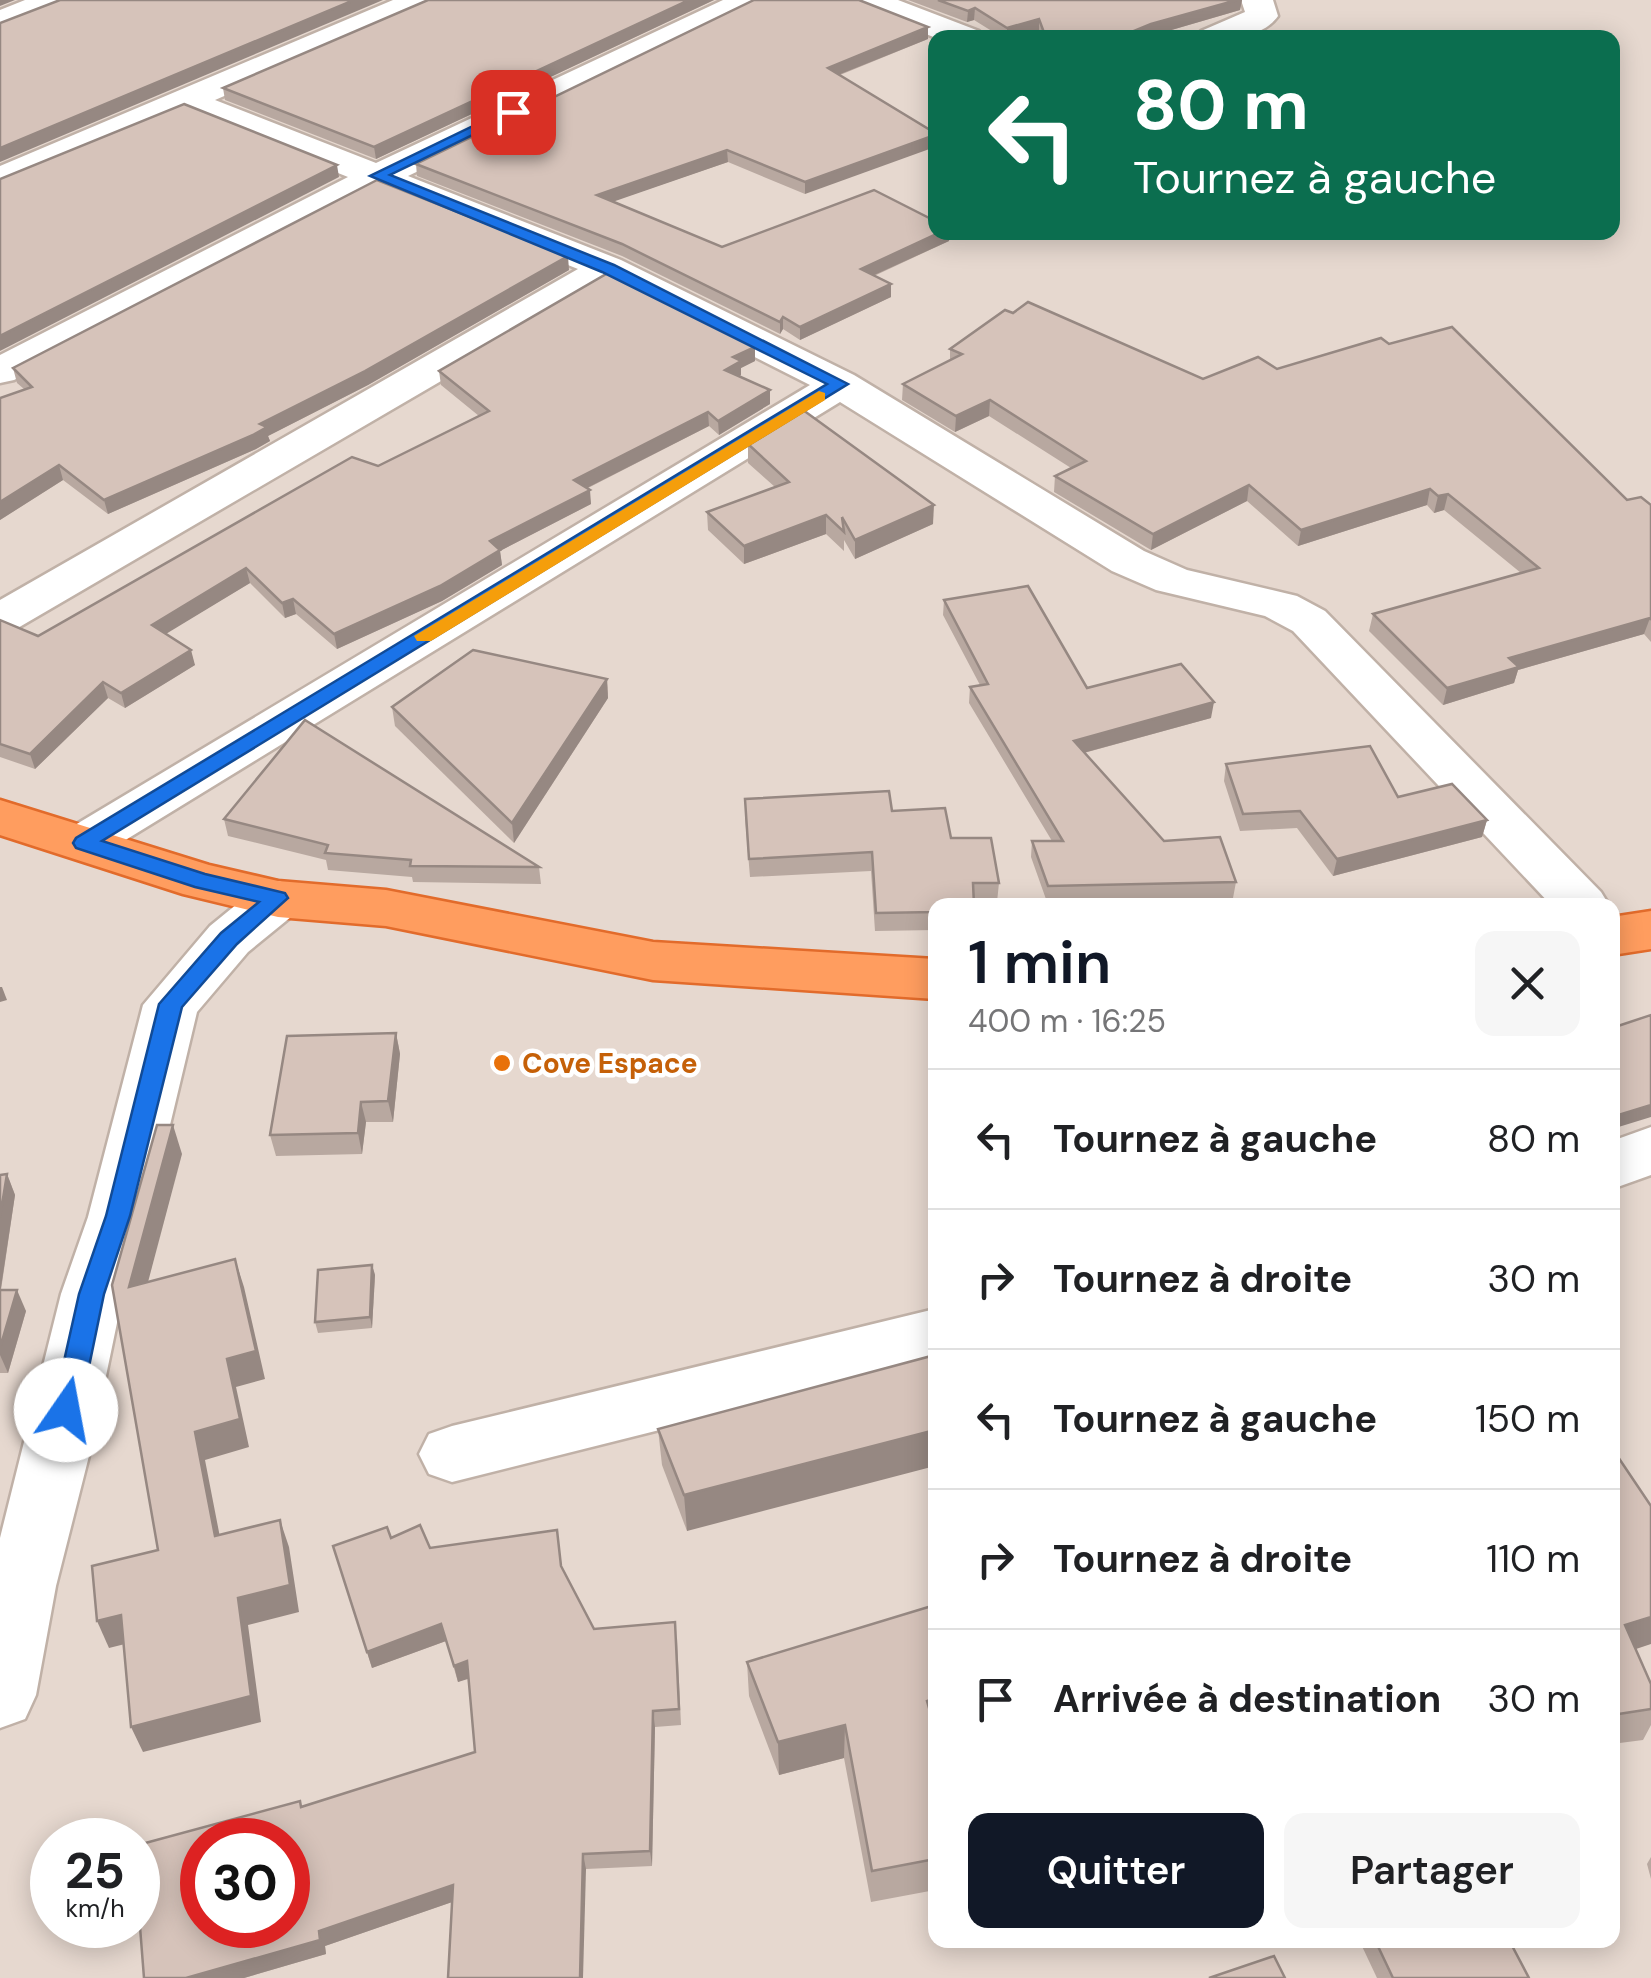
<!DOCTYPE html>
<html lang="fr">
<meta charset="utf-8">
<style>
body{margin:0;font-family:"DM Sans",sans-serif;background:#f6f6f6;color:#202124;height:100vh;display:flex;flex-direction:column;font-size:38px;white-space:nowrap}
*{box-sizing:border-box;margin:0}
p{font-size:32px;color:#757577}
.icon{flex:none;width:55px;height:55px;fill:none;stroke:currentColor;stroke-width:2;stroke-linecap:round;stroke-linejoin:round}
.map{position:relative;flex:1;overflow:hidden}
.drawer{position:absolute;left:928px;top:898px;width:692px;height:1050px;display:flex;flex-direction:column;background:#fff;border-radius:20px;box-shadow:0 5px 25px #0003}
.drawer>*{flex:none}
.hud{position:absolute;left:928px;top:30px;width:692px;height:210px;border-radius:20px;box-shadow:0 5px 25px #0003;background:#0b6e4f;color:#fff;overflow:hidden}
.speed{position:absolute;left:30px;top:1818px;display:flex;gap:20px;font-size:50px;font-weight:700;text-align:center}
.speed>*{display:grid;place-content:center;width:130px;height:130px;border-radius:50%;background:#fff;box-shadow:0 5px 25px #0003;line-height:1}
.speed small{font-size:25px;font-weight:400}
.speed .limit{border:15px solid #d22;background:#fff;color:#111}
.pin{position:absolute;display:grid;place-items:center;width:85px;height:85px;color:#fff;margin:-42px;border-radius:20px;box-shadow:0 5px 15px #0006}
.me{position:absolute;width:110px;margin:-55px;rotate:12deg;stroke-linejoin:round;filter:drop-shadow(0 0 8px #0008)}
.turn{display:flex;align-items:center;gap:35px;height:210px;padding:0 40px;font-size:45px}
.turn .icon{width:130px;height:130px;stroke-width:2.5}
.turn b{display:block;font-size:70px;line-height:85px}
.round{display:grid;place-items:center;flex:none;width:105px;height:105px;border-radius:20px;background:#f6f6f6}
.head{display:flex;align-items:center;justify-content:space-between;height:170px;padding:0 40px}
h1{font-size:60px;font-weight:600;line-height:75px;color:#111827}
.primary-button{display:flex;gap:20px;margin-top:auto;padding:20px 40px}
.primary-button a{flex:1;height:115px;border-radius:20px;background:#111827;color:#fff;font-size:40px;font-weight:600;line-height:115px;text-align:center}
.primary-button a+a{background:#f6f6f6;color:#202124}
ul{padding:0;list-style:none}
li{display:flex;align-items:center;gap:30px;height:140px;padding:0 40px;border-top:2px solid #e0e0e0}
li div{flex:1}
li b{display:block;font-size:38px}
li em{font-style:normal}
.map>svg:first-child{display:block}
.residential{fill:#e6d8cf;fill-rule:evenodd}
.lines{fill:none;stroke-linecap:round;stroke-linejoin:round}
.minor-casing{stroke:#c0b1a7;stroke-width:5}
.highway-casing{stroke:#e26b2b;stroke-width:5}
.minor{fill:#fff;fill-rule:evenodd}
.highway{fill:#ff9d5f;fill-rule:evenodd}
.wall{fill:#b8a8a0}
.shaded-wall{fill:#968882}
.building{fill:#d6c3ba;stroke:#968882;stroke-width:2.5;fill-rule:evenodd}
.route{fill:#1a73e8;stroke:#114b97;stroke-width:2.5}
.slow{fill:#f59e0b}
.food-dot{fill:#e8710a;stroke:#fff;stroke-width:4}
.labels{text-anchor:middle;dominant-baseline:central;stroke-width:9;stroke-linejoin:round;paint-order:stroke}
.food-label{font-size:28px;font-weight:bold;fill:#c56008;stroke:#fff;text-anchor:start}
</style>
<div class="map">
<svg width="1651" height="1978" viewBox="0 0 1651 1978">
<rect width="100%" height="100%" fill="#f1e8e1"/>
<!-- residential -->
<path class="residential" d="M 0,0 L 1651,0 L 1651,1978 L 0,1978 ZM 935,38 L 1612,38 L 1612,232 L 935,232 ZM 935,905 L 1612,905 L 1612,1940 L 935,1940 ZM 52,1840 L 138,1840 L 138,1925 L 52,1925 ZM 202,1840 L 288,1840 L 288,1925 L 202,1925 Z"/>
<g class="lines">
<!-- minor casing -->
<g class="minor-casing">
<g id="minor">
<polygon points="25,0 69,0 64,7 0,32 0,10"/>
<polygon points="393,0 436,0 431,7 215,100 376,163 723,0 765,0 760,7 408,176 621,260 854,375 1144,551 1187,570 1297,596 1325,611 1601,892 1609,905 1551,905 1293,631 1265,616 1156,590 1112,571 840,402 101,855 83,860 65,855 57,843 65,831 810,385 609,283 16,629 0,633 0,600 578,269 379,190 14,380 0,383 0,355 348,177 186,112 0,190 0,166"/>
<polygon points="853,0 898,0 979,31 983,38 936,38 858,7"/>
<path d="M 1241,0 L 1273,0 L 1278,16 C 1260,41 1224,38 1197,38 L 1201,31 L 1245,12 Z"/>
<polygon points="278,881 297,886 304,899 297,912 248,952 197,1012 148,1217 123,1294 91,1448 56,1586 36,1695 25,1719 0,1728 0,1538 61,1294 88,1217 143,1005 210,926 259,886"/>
<polygon points="1651,1127 1651,1175 1612,1189 1612,1141"/>
<polygon points="935,1309 935,1361 452,1482 429,1474 419,1454 429,1434 452,1426"/>
</g>
</g>
<!-- highway casing -->
<g class="highway-casing">
<g id="highway">
<polygon points="0,800 209,865 278,881 386,890 653,942 935,959 935,999 653,980 386,926 278,917 183,894 0,835"/>
<polygon points="1651,911 1651,949 1612,955 1612,917"/>
</g>
</g>
<!-- minor -->
<use href="#minor" class="minor"/>
<!-- highway -->
<use href="#highway" class="highway"/>
</g>
<!-- wall -->
<g class="wall">
<polygon points="428,0 714,0 376,159 225,100 223,88"/>
<polygon points="908,0 1242,0 1240,10 1144,38 1041,38 1039,31 1015,38 1003,38 974,20 967,22"/>
<polygon points="928,39 840,75 805,194 728,162 613,201 722,247 949,241 874,276 891,284 891,297 800,340 783,329 780,334 622,256 417,176 416,164"/>
<polygon points="569,270 368,385 268,436 270,441 256,449 108,514 63,480 0,520 0,398 24,389 17,383 13,368"/>
<polygon points="950,349 1203,379 1277,369 1627,500 1651,505 1651,642 1644,634 1518,670 1514,683 1443,705 1369,631 1373,614 1521,573 1444,510 1434,513 1427,505 1298,546 1247,501 1151,550 1054,492 1055,476 1071,468 989,416 955,432 902,400 903,384 950,360"/>
<polygon points="755,361 741,368 741,375 740,376 770,390 770,404 719,435 709,426 588,488 591,504 500,551 502,565 442,601 337,649 296,614 285,618 250,583 166,633 195,665 125,708 108,698 35,769 0,757 0,620 38,636 479,416 441,385 439,371"/>
<polygon points="748,444 933,524 855,559 844,540 844,551 826,534 744,564 708,530 707,512 775,487 748,463"/>
<polygon points="944,600 1087,688 1211,718 1084,753 1164,841 1236,882 1233,898 1047,902 1031,857 1032,841 1052,841 969,703 970,687 980,685 943,615"/>
<polygon points="607,679 608,698 514,843 395,726 392,707"/>
<polygon points="1226,764 1487,820 1482,837 1333,876 1297,828 1240,831 1224,781"/>
<polygon points="892,811 951,838 999,883 997,902 935,905 935,930 875,931 871,871 750,877 745,817"/>
<polygon points="224,819 539,867 541,884 413,882 412,877 328,870 326,860 228,836"/>
<polygon points="396,1033 400,1054 393,1122 366,1122 362,1154 276,1156 270,1135"/>
<polygon points="7,1174 15,1195 1,1290 26,1311 8,1373 0,1373 0,1175"/>
<polygon points="372,1265 375,1275 372,1328 318,1333 315,1322"/>
<polygon points="935,1355 687,1531 662,1465 658,1429"/>
<polygon points="1612,1448 1636,1649 1651,1684 1651,1725 1643,1740 1612,1744"/>
<polygon points="557,1530 562,1569 594,1629 677,1638 681,1725 655,1727 652,1866 586,1869 452,1902 325,1946 326,1954 244,1978 144,1978 302,1807 475,1752 468,1678 458,1682 446,1641 372,1668 333,1546 391,1538 430,1548"/>
<polygon points="935,1605 935,1890 871,1902 844,1758 779,1775 749,1696 747,1662"/>
<polygon points="1651,1857 1651,1879 1647,1864"/>
<polygon points="1361,1940 1509,1940 1529,1978 1377,1978 1360,1942"/>
</g>
<!-- shaded-wall -->
<g class="shaded-wall">
<polygon points="0,0 15,0 0,6"/>
<polygon points="354,0 383,0 0,162 0,148"/>
<polygon points="689,0 714,0 376,159 374,147"/>
<polygon points="1237,0 1242,0 1240,10 1144,38 1117,38 1151,24"/>
<polygon points="975,8 974,20 967,22 968,11"/>
<polygon points="1039,19 1039,31 1015,38 1007,38 1007,28"/>
<polygon points="928,27 928,39 828,79 828,68"/>
<polygon points="935,135 935,147 805,194 805,182"/>
<polygon points="727,150 728,162 598,207 597,195"/>
<polygon points="337,165 339,177 0,351 0,336"/>
<polygon points="941,232 950,232 949,241 861,281 861,269"/>
<polygon points="568,256 569,270 368,385 268,436 270,441 256,449 108,514 104,500 260,424"/>
<polygon points="891,284 891,297 800,340 800,327"/>
<polygon points="783,317 783,329 780,334 780,322"/>
<polygon points="755,347 755,361 741,368 741,375 725,384 725,370 733,357"/>
<polygon points="770,390 770,404 719,435 718,421"/>
<polygon points="990,400 989,416 955,432 956,416"/>
<polygon points="708,412 709,426 575,494 574,480"/>
<polygon points="59,465 63,480 0,520 0,502"/>
<polygon points="1249,485 1247,501 1151,550 1153,534"/>
<polygon points="1430,489 1427,505 1298,546 1301,530"/>
<polygon points="590,490 591,504 500,551 502,565 442,601 337,649 334,634 490,541"/>
<polygon points="1448,494 1444,510 1434,513 1438,496"/>
<polygon points="934,505 933,524 855,559 855,540"/>
<polygon points="826,515 826,534 744,564 744,546"/>
<polygon points="246,568 250,583 156,640 152,625"/>
<polygon points="293,599 296,614 285,618 282,603"/>
<polygon points="1650,618 1644,634 1518,670 1514,683 1443,705 1447,688 1509,658"/>
<polygon points="191,650 195,665 125,708 121,693"/>
<polygon points="607,679 608,698 514,843 512,823"/>
<polygon points="103,682 108,698 35,769 30,754"/>
<polygon points="1214,702 1211,718 1072,756 1074,741"/>
<polygon points="1487,820 1482,837 1333,876 1337,859"/>
<polygon points="0,987 2,987 7,1000 0,1002"/>
<polygon points="396,1033 400,1054 393,1122 388,1101"/>
<polygon points="361,1102 366,1122 362,1154 358,1133"/>
<polygon points="1651,1105 1651,1117 1612,1129 1612,1117"/>
<polygon points="173,1125 182,1154 139,1316 129,1287"/>
<polygon points="7,1174 15,1195 0,1294 0,1217"/>
<polygon points="235,1259 244,1287 265,1379 236,1387 249,1447 205,1460 225,1563 215,1536 195,1432 227,1359"/>
<polygon points="372,1265 375,1275 372,1328 370,1317"/>
<polygon points="17,1290 26,1311 8,1373 0,1355 0,1348"/>
<polygon points="935,1430 935,1466 687,1531 684,1495"/>
<polygon points="280,1520 289,1547 299,1612 248,1625 261,1722 143,1752 131,1727 238,1598"/>
<polygon points="121,1615 133,1642 109,1648 97,1621"/>
<polygon points="1651,1617 1651,1644 1612,1657 1625,1625"/>
<polygon points="441,1624 446,1641 372,1668 367,1652"/>
<polygon points="467,1661 471,1678 458,1682 454,1666"/>
<polygon points="935,1698 935,1731 927,1701"/>
<polygon points="653,1711 655,1727 652,1866 650,1851"/>
<polygon points="845,1725 844,1758 779,1775 778,1742"/>
<polygon points="583,1854 586,1869 583,1978 580,1978"/>
<polygon points="453,1885 458,1900 325,1946 326,1954 244,1978 186,1978"/>
</g>
<!-- building -->
<g class="building">
<polygon points="60,0 354,0 0,148 0,23"/>
<polygon points="428,0 689,0 374,147 223,88"/>
<polygon points="754,0 859,0 928,27 828,68 935,133 935,135 805,182 727,150 597,195 722,247 874,190 935,221 935,232 941,232 861,269 891,284 800,327 783,317 780,322 622,244 416,164"/>
<polygon points="938,0 1237,0 1151,24 1117,38 1046,38 1039,19 1007,28 975,8 968,11"/>
<polygon points="184,104 337,165 0,336 0,179"/>
<polygon points="377,180 568,256 365,371 260,424 267,427 253,435 104,500 59,465 0,502 0,398 32,387 13,368"/>
<polygon points="608,273 755,347 733,357 741,361 725,370 770,390 718,421 708,412 574,480 590,490 490,541 500,550 440,586 334,634 293,599 282,603 246,568 152,625 191,650 121,693 103,682 30,754 0,744 0,620 38,636 352,457 378,466 489,411 439,371"/>
<polygon points="1028,302 1203,379 1258,357 1277,369 1381,338 1389,344 1452,327 1627,500 1641,497 1651,505 1651,620 1650,618 1509,658 1519,667 1447,688 1373,614 1539,568 1448,494 1438,496 1430,489 1301,530 1249,485 1153,534 1055,476 1086,461 990,400 956,416 903,384 962,354 950,349 1005,310 1013,313"/>
<polygon points="803,410 934,505 855,540 842,517 844,532 826,515 744,546 707,512 789,482 748,444"/>
<polygon points="1028,586 1087,688 1181,664 1214,702 1074,741 1164,841 1220,837 1236,882 1048,886 1032,841 1063,841 970,687 988,684 944,600"/>
<polygon points="473,650 607,679 512,823 392,707"/>
<polygon points="305,720 539,867 410,866 411,860 325,853 328,845 224,819"/>
<polygon points="1370,746 1398,797 1452,784 1487,820 1337,859 1300,811 1243,814 1226,764"/>
<polygon points="889,791 892,811 945,808 951,838 991,838 999,883 973,883 974,905 935,905 935,912 876,913 872,852 749,859 745,799"/>
<polygon points="1651,1015 1651,1105 1612,1117 1612,1028"/>
<polygon points="396,1033 388,1101 361,1102 358,1133 270,1135 287,1036"/>
<polygon points="157,1125 173,1125 129,1287 235,1259 256,1351 227,1359 240,1419 195,1432 215,1536 280,1520 290,1585 238,1598 251,1696 131,1727 121,1615 97,1621 92,1566 158,1550 112,1285"/>
<polygon points="7,1174 0,1217 0,1175"/>
<polygon points="372,1265 370,1317 315,1322 318,1270"/>
<polygon points="0,1290 17,1290 0,1348"/>
<polygon points="935,1355 935,1430 684,1495 658,1429"/>
<polygon points="1612,1448 1651,1506 1651,1617 1625,1625 1651,1684 1651,1709 1612,1715"/>
<path d="M 420,1525 L 430,1548 L 557,1530 L 561,1566 L 594,1629 L 675,1622 L 679,1709 L 653,1711 L 650,1851 L 583,1854 L 580,1978 L 448,1978 L 453,1885 L 319,1931 L 320,1940 L 186,1978 L 144,1978 L 138,1901 L 138,1845 L 300,1801 L 301,1807 L 475,1752 L 467,1661 L 454,1666 L 441,1624 L 367,1652 L 333,1546 L 387,1527 L 391,1538 ZM 202,1840 L 288,1840 L 288,1925 L 202,1925 Z"/>
<polygon points="935,1605 935,1698 927,1701 935,1729 935,1859 872,1871 845,1725 778,1742 747,1662"/>
<polygon points="1375,1940 1509,1940 1529,1978 1393,1978"/>
<polygon points="1274,1956 1285,1978 1209,1978"/>
</g>
<!-- route -->
<polygon class="route" points="508,109 520,112 390,175 614,265 848,384 102,841 205,874 285,893 288,898 237,944 182,1007 130,1216 104,1294 80,1410 76,1418 66,1421 57,1418 53,1410 79,1294 106,1216 159,1004 221,933 259,902 195,887 76,848 73,843 76,838 827,384 602,272 370,176"/>
<!-- slow -->
<polygon class="slow" points="819,391 825,393 825,400 431,641 417,641 414,636"/>
<!-- markers -->
<circle class="food-dot" cx="502" cy="1063" r="10"/>
<g class="labels">
<!-- food labels -->
<g class="food-label">
<text x="522" y="1063">Cove Espace</text>
</g>
</g>
</svg>
<div class="speed"><div>25<small>km/h</small></div><div class="limit">30</div></div>
<div class="pin" style="left:513px;top:112px;background:#d93025"><svg class="icon" aria-label="arrive" viewBox="0 0 24 24"><path d="M6 21V4h12l-3 4 3 4H6"/></svg></div>
<svg class="me" style="left:66px;top:1410px" viewBox="-20 -20 40 40"><circle r="19" fill="#fff"/><path d="M0-13L10 11 0 6-10 11z" fill="#1a73e8"/></svg>
<div class="hud">
<div class="turn"><svg class="icon" aria-label="left" viewBox="0 0 24 24"><path d="M17 20v-9H6M10 6l-5 5 5 5"/></svg><div><b>80 m</b>Tournez à gauche</div></div>
</div>
<section class="drawer">
<div class="head"><div><h1>1 min</h1><p>400 m · 16:25</p></div><a class="round"><svg class="icon" aria-label="close" viewBox="0 0 24 24"><path d="M6 6l12 12M18 6L6 18"/></svg></a></div>
<ul>
<li><svg class="icon" aria-label="left" viewBox="0 0 24 24"><path d="M17 20v-9H6M10 6l-5 5 5 5"/></svg><div><b>Tournez à gauche</b></div><em>80 m</em></li>
<li><svg class="icon" aria-label="right" viewBox="0 0 24 24"><path d="M7 20v-9h11M14 6l5 5-5 5"/></svg><div><b>Tournez à droite</b></div><em>30 m</em></li>
<li><svg class="icon" aria-label="left" viewBox="0 0 24 24"><path d="M17 20v-9H6M10 6l-5 5 5 5"/></svg><div><b>Tournez à gauche</b></div><em>150 m</em></li>
<li><svg class="icon" aria-label="right" viewBox="0 0 24 24"><path d="M7 20v-9h11M14 6l5 5-5 5"/></svg><div><b>Tournez à droite</b></div><em>110 m</em></li>
<li><svg class="icon" aria-label="arrive" viewBox="0 0 24 24"><path d="M6 21V4h12l-3 4 3 4H6"/></svg><div><b>Arrivée à destination</b></div><em>30 m</em></li>
</ul>
<div class="primary-button"><a>Quitter</a><a>Partager</a></div>
</section>
</div>
